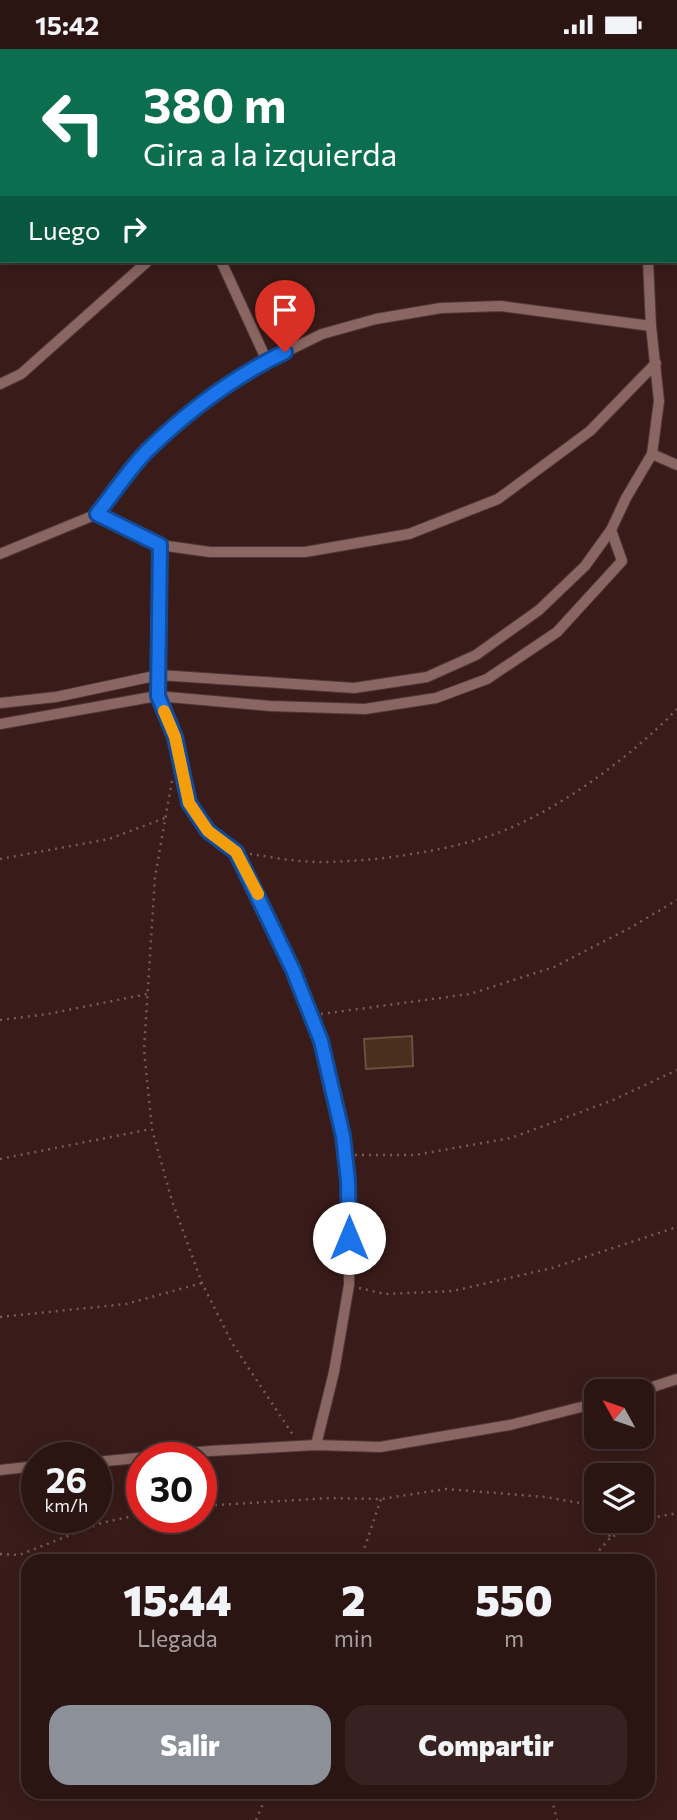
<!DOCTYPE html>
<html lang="es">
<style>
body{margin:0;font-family:Commissioner,sans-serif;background:#372221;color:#f1f3f6;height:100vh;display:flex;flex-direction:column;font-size:26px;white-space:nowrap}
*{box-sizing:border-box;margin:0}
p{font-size:23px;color:#a69fa0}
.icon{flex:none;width:38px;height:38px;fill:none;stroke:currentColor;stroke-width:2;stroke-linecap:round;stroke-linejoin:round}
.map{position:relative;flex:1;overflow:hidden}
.side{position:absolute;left:21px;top:1505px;width:634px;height:245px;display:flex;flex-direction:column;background:#2b1513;border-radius:21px;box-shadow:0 4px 18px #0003,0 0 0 2px #473433}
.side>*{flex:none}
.banner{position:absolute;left:0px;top:0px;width:677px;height:214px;box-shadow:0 4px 18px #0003,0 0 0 2px #473433;background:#0b6e4f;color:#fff;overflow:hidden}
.needle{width:46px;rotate:310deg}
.fabs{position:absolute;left:584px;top:1330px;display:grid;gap:14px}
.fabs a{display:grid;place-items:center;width:70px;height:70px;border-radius:14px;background:#2b1513;box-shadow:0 4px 18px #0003,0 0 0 2px #473433;font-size:35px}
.speed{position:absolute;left:21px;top:1393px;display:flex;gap:14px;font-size:35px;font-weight:700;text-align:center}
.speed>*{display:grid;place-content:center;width:91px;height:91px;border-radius:50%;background:#2b1513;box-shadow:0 4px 18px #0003,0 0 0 2px #473433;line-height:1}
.speed small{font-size:18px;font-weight:400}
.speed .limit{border:10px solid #d22;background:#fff;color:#111}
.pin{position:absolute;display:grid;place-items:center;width:60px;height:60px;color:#fff;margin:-72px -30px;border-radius:50% 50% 50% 0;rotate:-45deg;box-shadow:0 0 7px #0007}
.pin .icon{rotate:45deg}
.me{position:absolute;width:77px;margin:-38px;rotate:0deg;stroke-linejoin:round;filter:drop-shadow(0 0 5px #0008)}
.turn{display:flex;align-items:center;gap:24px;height:147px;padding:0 28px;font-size:32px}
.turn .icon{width:91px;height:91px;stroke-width:2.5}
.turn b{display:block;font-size:49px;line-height:60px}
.then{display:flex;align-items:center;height:66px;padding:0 28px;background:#0003;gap:14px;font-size:26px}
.eta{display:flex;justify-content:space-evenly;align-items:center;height:119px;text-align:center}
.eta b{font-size:42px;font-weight:800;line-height:49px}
.cta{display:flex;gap:14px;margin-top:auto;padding:14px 28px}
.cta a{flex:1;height:80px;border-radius:21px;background:#8c9099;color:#fff;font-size:28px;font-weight:800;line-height:80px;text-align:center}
.cta a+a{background:#372221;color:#f1f3f6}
.status{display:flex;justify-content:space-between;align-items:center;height:49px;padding:0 35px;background:#2b1513;direction:ltr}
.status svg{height:19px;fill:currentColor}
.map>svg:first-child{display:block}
.building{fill:#492f1e;stroke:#6b503e;stroke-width:2}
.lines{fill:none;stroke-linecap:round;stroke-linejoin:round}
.street-casing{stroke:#503736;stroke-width:12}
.path{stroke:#755b58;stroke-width:2.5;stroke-dasharray:2 5;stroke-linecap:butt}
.street{stroke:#896662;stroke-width:10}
.route-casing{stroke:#114b97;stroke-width:18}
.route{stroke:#1a73e8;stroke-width:12}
.slow{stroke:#f59e0b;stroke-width:12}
</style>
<div class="status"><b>15:42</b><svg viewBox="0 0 49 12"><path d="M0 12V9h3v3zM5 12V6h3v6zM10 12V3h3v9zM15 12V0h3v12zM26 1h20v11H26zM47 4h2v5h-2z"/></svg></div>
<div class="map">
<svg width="677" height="1771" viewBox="0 0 677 1771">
<rect width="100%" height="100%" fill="#391c19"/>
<!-- building -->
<polygon class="building" points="412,987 413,1017 366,1020 364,990"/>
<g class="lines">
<!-- street casing -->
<g class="street-casing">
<g id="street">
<polyline points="58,0 60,2"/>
<polyline points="601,0 602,2"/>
<polyline points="146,2 148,0"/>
<polyline points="197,2 200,0"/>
<polyline points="0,157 2,155"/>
<polyline points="221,212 267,312"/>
<polyline points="648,212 651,277"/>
<polyline points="0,335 21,325 148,212"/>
<polyline points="652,405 677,416"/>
<polyline points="97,465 160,496 210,503 305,503 409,485 498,450 590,382 656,314"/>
<polyline points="160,496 157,647 175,688 189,754 208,782 236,803 294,921 321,992 343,1087 350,1166 349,1236 334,1323 316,1396"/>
<polyline points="0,505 97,465 146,403 204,352 267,312 322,285 376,270 441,259 501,257 651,277 659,352 652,405 626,449 611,481 585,517 539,561 476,606 427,628 354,639 159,626 56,648 0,654"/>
<polyline points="0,675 157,647 270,657 365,660 436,649 487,630 557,583 622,512 611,481"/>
<polyline points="640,1342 677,1330"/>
<polyline points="96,1413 210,1402 316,1396 380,1398 510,1376 597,1354"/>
<polyline points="0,1421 37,1417"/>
</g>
</g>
<!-- path -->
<g class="path">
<polyline points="172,732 155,828 144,1001 152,1080 172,1152 202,1234 232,1294 293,1386"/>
<path d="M 250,805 C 272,808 296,813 319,813 C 370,813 434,804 483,789 C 549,769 629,710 677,660"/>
<polyline points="0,810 109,790 165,769"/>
<polyline points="321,965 470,945 554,918 630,879 677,851"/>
<polyline points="0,971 48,965 147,945"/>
<polyline points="355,1106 415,1106 511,1089 613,1051 677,1021"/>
<polyline points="0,1110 151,1080"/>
<polyline points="359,1239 385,1245 453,1242 552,1219 677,1178"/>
<polyline points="0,1268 126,1255 202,1234"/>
<polyline points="201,1457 329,1449 381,1450 446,1440 545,1448 580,1454 597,1462"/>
<polyline points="607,1472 610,1489 646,1470 677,1464"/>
<polyline points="0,1505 19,1506 101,1474 142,1465"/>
<polyline points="360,1512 381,1450"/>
<polyline points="590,1512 610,1489"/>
<polyline points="550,1743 557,1771"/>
<polyline points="256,1771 268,1743"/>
</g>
<!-- street -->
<use href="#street" class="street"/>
</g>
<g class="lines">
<!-- route casing -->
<g class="route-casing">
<path id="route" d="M 285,303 C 235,327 188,362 148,401 C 129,420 114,444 97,465 L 160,496 L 158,647 L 175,688 L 189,754 L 208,782 L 236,803 L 293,921 L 321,992 L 343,1087 L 348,1132 L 349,1189"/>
</g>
<!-- route -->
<use href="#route" class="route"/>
<!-- slow -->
<polyline class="slow" points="164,662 175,688 189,754 208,782 236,803 258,845"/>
</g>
</svg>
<div class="fabs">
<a><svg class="needle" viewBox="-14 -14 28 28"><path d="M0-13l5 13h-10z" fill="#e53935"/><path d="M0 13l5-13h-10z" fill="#a69fa0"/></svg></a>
<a><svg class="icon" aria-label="layers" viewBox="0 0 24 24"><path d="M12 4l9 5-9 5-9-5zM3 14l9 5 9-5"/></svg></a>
</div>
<div class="speed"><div>26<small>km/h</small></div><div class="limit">30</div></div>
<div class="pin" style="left:285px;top:303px;background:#d93025"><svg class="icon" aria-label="arrive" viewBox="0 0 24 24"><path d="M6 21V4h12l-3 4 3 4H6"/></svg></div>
<svg class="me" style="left:349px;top:1189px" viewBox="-20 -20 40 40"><circle r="19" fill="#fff"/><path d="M0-13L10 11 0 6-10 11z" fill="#1a73e8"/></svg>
<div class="banner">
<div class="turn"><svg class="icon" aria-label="left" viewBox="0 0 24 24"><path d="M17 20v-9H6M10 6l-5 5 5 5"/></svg><div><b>380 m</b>Gira a la izquierda</div></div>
<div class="then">Luego<svg class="icon" aria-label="right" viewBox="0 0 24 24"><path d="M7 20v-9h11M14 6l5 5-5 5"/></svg></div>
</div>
<section class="side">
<div class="eta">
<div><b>15:44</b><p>Llegada</p></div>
<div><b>2</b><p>min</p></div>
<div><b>550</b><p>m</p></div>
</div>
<div class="cta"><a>Salir</a><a>Compartir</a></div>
</section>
</div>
